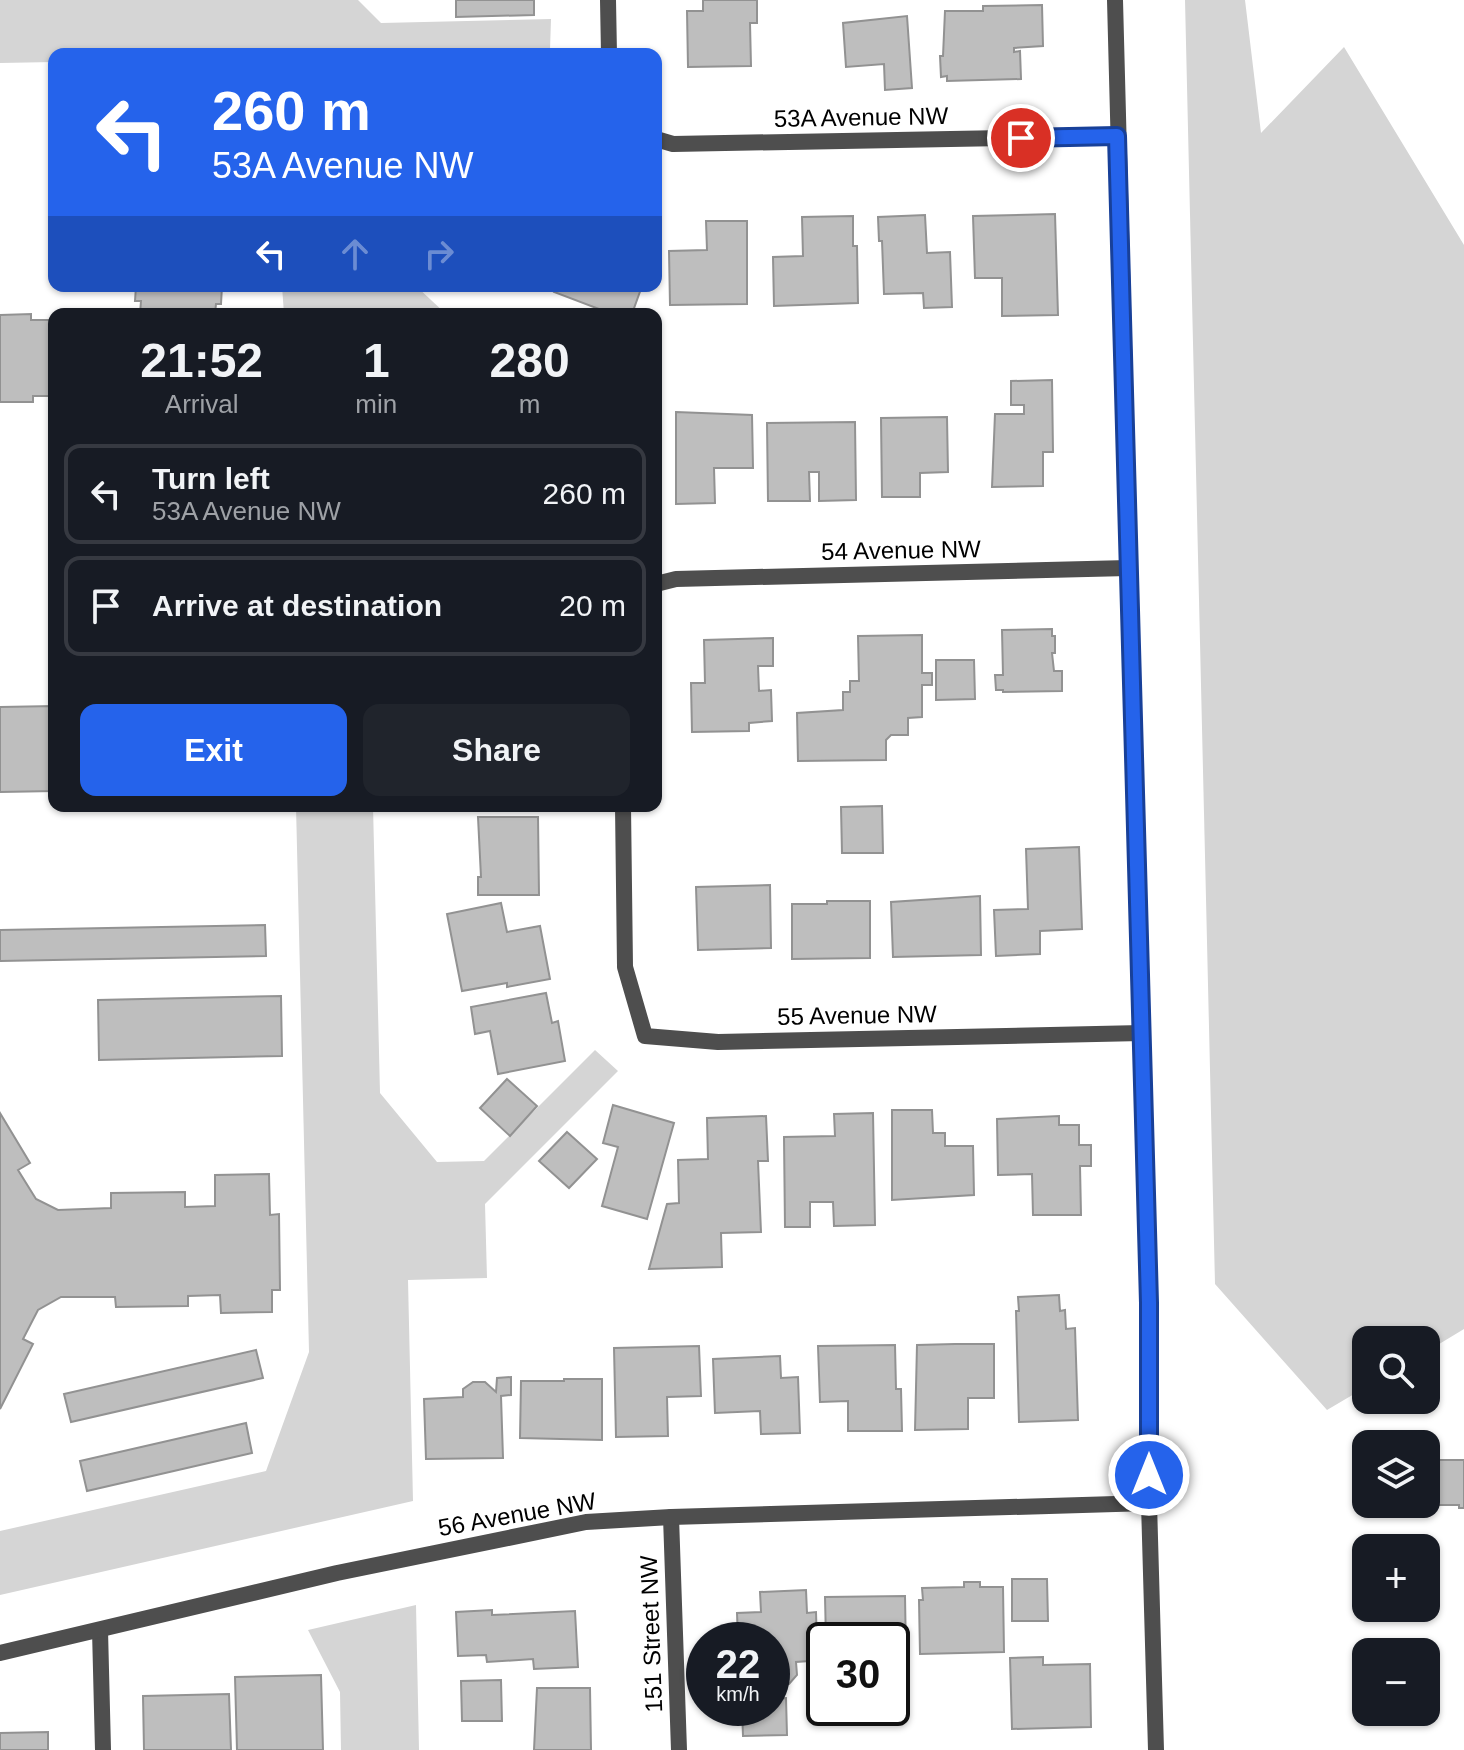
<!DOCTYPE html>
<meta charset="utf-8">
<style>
body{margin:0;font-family:Helvetica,sans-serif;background:#20242c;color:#f1f3f6;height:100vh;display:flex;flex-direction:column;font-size:30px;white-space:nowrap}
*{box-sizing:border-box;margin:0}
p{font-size:26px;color:#9ea1a6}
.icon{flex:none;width:44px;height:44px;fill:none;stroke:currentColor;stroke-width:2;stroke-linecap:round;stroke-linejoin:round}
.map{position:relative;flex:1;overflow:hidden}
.side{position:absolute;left:48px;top:308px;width:614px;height:504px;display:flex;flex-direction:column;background:#171b24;border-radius:16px;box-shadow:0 2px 6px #0004}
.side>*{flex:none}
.top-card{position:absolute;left:48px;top:48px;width:614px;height:244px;border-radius:16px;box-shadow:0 2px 6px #0004;background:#2563eb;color:#fff;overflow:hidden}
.tools{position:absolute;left:1352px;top:1326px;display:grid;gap:16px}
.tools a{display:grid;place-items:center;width:88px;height:88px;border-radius:16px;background:#171b24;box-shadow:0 2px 6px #0004;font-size:40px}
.speed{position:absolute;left:686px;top:1622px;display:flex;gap:16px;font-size:40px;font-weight:700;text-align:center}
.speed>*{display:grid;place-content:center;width:104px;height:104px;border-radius:50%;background:#171b24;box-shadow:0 2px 6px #0004;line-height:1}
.speed small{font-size:20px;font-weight:400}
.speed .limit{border:4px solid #111;border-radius:12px;background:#fff;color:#111}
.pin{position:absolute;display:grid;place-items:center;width:68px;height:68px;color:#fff;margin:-34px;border:4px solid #fff;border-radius:50%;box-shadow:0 2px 8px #0007}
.me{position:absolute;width:88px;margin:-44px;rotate:0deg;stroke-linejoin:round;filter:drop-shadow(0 0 6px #0008)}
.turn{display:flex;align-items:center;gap:28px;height:168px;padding:0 32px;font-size:36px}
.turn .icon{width:104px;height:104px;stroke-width:2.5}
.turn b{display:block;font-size:56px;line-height:68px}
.lanes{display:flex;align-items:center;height:76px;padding:0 32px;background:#0003;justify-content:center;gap:40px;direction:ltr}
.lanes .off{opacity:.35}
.eta{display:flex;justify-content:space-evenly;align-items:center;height:136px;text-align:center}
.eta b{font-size:48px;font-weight:600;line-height:56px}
.button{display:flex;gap:16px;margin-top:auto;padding:16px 32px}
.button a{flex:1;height:92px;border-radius:16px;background:#2563eb;color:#fff;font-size:32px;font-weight:600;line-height:92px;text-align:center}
.button a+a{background:#20242c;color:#f1f3f6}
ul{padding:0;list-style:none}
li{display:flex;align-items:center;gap:24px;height:100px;margin:0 16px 12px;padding:0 16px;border:4px solid #363941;border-radius:16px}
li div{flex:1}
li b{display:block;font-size:30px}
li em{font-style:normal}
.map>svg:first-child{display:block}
.green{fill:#d5d5d5}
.building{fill:#bebebe;stroke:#929292;stroke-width:2}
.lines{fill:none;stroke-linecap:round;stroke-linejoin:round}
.lane{stroke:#4e4e4e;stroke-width:16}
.street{stroke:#4e4e4e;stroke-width:16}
.route-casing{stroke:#184099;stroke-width:20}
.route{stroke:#2563eb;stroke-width:14}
.labels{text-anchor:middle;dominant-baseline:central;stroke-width:6;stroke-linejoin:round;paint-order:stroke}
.street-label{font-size:24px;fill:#000;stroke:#fff}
</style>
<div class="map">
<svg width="1464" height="1750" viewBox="0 0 1464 1750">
<rect width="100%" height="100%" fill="#fff"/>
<!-- green -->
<g class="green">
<polygon points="0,0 358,0 381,23 551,19 550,50 386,54 54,54 54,62 0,63"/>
<polygon points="1185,0 1245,0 1261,133 1344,47 1464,245 1464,1329 1426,1352 1426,1340 1366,1340 1366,1387 1327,1410 1215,1284"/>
<polygon points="282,286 416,286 446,314 284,314"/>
<polygon points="296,806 373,806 380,1093 437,1162 484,1161 595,1050 618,1071 485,1204 487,1278 408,1280 413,1501 0,1595 0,1531 266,1471 309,1352"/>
<polygon points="416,1605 419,1750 341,1750 340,1692 308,1630"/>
</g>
<!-- building -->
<g class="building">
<polygon points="456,0 534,0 534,15 456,17"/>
<polygon points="703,0 757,0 757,23 750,23 751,66 688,67 687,11 703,11"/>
<polygon points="1042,5 1043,46 1014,48 1014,52 1020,51 1021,79 947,81 947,76 941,77 940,56 943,56 945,11 983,11 983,6"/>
<polygon points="907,16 912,88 885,90 884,64 846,67 843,23"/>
<polygon points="1055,214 1058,315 1002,316 1002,278 975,278 973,216"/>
<polygon points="925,215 927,253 950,252 952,307 924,308 923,293 884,294 882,241 879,241 878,217"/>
<polygon points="853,216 853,246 857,246 858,303 774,306 773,257 803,256 802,217"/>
<polygon points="706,221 747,221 747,304 670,305 669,251 707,250"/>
<polygon points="136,286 222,286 221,304 216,304 215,314 140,314 141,301 135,301"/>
<polygon points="556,286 642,286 633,311 629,310 628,314 612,314 554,292"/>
<polygon points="31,314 31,320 54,320 54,396 33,396 33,402 0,402 0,315"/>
<polygon points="1052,380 1053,452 1043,452 1043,486 992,487 995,414 1024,414 1024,405 1011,405 1011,381"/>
<polygon points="676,412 752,415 753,468 714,468 715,503 676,504"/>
<polygon points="947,417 948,472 920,473 920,497 882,497 881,418"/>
<polygon points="855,422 856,500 819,501 819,472 809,472 810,501 768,501 767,423"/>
<polygon points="1052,629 1052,636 1055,636 1055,653 1052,653 1054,671 1062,671 1062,691 1003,692 1003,690 996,690 995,675 1003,675 1002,630"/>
<polygon points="922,635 922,673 932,673 932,685 922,685 922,717 908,718 908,735 891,735 886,740 886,760 798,761 797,713 843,710 843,692 850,692 850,681 859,681 858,636"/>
<polygon points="773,638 773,666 758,666 759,691 771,690 772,721 749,723 749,731 692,732 691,683 705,683 704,640"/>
<polygon points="936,660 974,660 975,699 936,700"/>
<polygon points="54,706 54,791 0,792 0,707"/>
<polygon points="882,806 883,853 842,853 841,807"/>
<polygon points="478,817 538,817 539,895 478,895 478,877 481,877"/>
<polygon points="1079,847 1082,929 1040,931 1040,954 996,956 994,910 1028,909 1026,849"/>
<polygon points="770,885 771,948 698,950 696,887"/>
<polygon points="980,896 981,955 893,957 891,902"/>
<polygon points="827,901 870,901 870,958 792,959 792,904 827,904"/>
<polygon points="501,903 507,932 540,926 550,979 507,987 507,983 462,991 447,914"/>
<polygon points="265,925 266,956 0,961 0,930"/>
<polygon points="546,993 552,1023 558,1021 565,1061 498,1074 490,1031 475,1034 471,1007"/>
<polygon points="281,996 282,1056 99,1060 98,1000"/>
<polygon points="507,1079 537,1106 510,1136 480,1108"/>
<polygon points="613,1105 674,1123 647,1219 602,1206 618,1147 603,1143"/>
<polygon points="892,1110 932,1110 933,1133 945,1133 945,1146 973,1146 974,1195 892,1200"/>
<polygon points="0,1113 30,1163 18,1170 36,1199 58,1210 111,1208 111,1193 185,1192 185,1207 215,1206 215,1175 269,1174 270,1215 279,1214 280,1290 272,1290 272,1312 221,1313 220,1295 188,1296 188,1306 116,1307 115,1297 61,1297 38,1310 23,1339 33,1344 0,1409"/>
<polygon points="873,1113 875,1225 834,1226 833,1202 810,1202 810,1227 785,1227 784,1137 835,1136 834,1114"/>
<polygon points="766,1116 768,1161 758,1161 761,1232 721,1233 722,1267 649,1269 667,1204 679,1203 678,1160 708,1159 707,1118"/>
<polygon points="1059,1116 1059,1125 1079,1125 1079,1145 1091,1145 1091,1166 1080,1166 1081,1215 1033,1215 1032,1174 998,1175 997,1119"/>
<polygon points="567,1132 597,1159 569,1188 539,1161"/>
<polygon points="1059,1295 1060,1311 1065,1310 1066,1329 1075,1328 1078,1420 1019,1422 1016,1311 1019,1311 1018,1297"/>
<polygon points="955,1344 994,1344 994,1398 968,1398 968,1429 915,1430 917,1345"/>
<polygon points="895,1345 896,1389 901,1389 902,1431 848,1431 848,1401 820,1402 818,1346"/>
<polygon points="699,1346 701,1396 667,1397 668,1436 616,1437 614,1348"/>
<polygon points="256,1350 263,1378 71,1422 64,1394"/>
<polygon points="780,1356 781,1378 798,1377 800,1433 761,1434 760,1411 715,1413 713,1359"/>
<polygon points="511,1377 511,1395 501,1396 503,1458 426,1459 424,1399 463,1397 463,1389 473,1382 485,1382 496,1392 497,1378"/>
<polygon points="564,1379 602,1379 602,1440 520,1438 521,1381 564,1381"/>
<polygon points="246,1423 252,1453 87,1491 80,1461"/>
<polygon points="1437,1460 1464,1460 1464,1508 1459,1508 1459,1505 1437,1505"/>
<polygon points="1012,1579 1047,1579 1048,1621 1012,1621"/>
<polygon points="964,1582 980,1582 980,1587 1003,1587 1004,1652 920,1654 919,1600 923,1600 922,1588 964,1587"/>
<polygon points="806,1590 807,1613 816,1612 817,1646 809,1646 809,1661 796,1662 797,1675 789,1684 772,1685 772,1640 738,1640 737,1613 761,1612 760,1592"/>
<polygon points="905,1596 906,1654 892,1654 892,1640 826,1640 825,1597"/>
<polygon points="492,1610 492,1615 575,1611 578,1667 534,1669 533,1659 487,1662 486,1655 458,1656 456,1612"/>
<polygon points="1361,1650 1386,1650 1386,1652 1366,1652 1366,1674 1361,1673"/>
<polygon points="1043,1657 1043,1665 1090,1664 1091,1727 1012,1729 1010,1658"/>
<polygon points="321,1675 323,1750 237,1750 235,1677"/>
<polygon points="501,1680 502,1721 462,1721 461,1681"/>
<polygon points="537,1688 590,1688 591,1750 534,1750"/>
<polygon points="229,1694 231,1750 144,1750 143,1696"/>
<polygon points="786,1698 787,1735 743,1736 742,1708 772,1708 772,1699"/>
<polygon points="48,1732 48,1750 0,1750 0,1733"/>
</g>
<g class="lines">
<!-- lane -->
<polyline class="lane" points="100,1630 103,1750"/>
<!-- street -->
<g class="street">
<polyline points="608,0 609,54"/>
<polyline points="1115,0 1149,1303 1149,1503 1156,1750"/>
<polyline points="656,139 673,144 1117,136"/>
<polyline points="656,584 676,579 1128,568"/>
<polyline points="623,806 625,967 645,1036 718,1042 1142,1033"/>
<polyline points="671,1517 679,1750"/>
<polyline points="0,1653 337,1573 586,1522 671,1517 1149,1503"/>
</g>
</g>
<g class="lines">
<!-- route casing -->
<g class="route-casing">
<polyline id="route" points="1021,138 1117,136 1149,1303 1149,1475"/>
</g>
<!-- route -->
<use href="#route" class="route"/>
</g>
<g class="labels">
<!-- street labels -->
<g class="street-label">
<text transform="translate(861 117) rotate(-1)">53A Avenue NW</text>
<text transform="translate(901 550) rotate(-1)">54 Avenue NW</text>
<text transform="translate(857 1015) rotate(-1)">55 Avenue NW</text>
<text transform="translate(517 1514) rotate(-10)">56 Avenue NW</text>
<text transform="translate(651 1634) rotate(-92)">151 Street NW</text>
</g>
</g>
</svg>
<div class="tools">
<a><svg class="icon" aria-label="search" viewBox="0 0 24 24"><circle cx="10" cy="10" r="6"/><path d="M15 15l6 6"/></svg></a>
<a><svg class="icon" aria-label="layers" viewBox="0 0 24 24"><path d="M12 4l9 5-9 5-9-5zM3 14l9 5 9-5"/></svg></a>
<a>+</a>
<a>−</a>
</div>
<div class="speed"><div>22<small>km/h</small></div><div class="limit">30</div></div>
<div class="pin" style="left:1021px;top:138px;background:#d93025"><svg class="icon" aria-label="arrive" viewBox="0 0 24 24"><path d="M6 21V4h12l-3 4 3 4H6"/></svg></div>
<svg class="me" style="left:1149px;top:1475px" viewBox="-20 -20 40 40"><circle r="17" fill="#2563eb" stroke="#fff" stroke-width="3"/><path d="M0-11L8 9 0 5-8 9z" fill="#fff"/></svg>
<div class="top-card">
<div class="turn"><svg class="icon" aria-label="left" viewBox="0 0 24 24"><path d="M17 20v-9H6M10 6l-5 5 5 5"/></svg><div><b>260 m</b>53A Avenue NW</div></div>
<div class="lanes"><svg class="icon" aria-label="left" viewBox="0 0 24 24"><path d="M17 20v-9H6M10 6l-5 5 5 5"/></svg><svg class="icon off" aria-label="ahead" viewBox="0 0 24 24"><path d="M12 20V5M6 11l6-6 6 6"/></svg><svg class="icon off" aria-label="right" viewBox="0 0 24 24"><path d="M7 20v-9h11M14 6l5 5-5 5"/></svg></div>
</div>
<section class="side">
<div class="eta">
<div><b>21:52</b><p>Arrival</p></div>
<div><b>1</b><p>min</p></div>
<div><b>280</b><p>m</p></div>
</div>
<ul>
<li><svg class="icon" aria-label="left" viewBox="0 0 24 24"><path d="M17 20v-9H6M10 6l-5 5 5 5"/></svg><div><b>Turn left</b><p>53A Avenue NW</p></div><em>260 m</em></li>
<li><svg class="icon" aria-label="arrive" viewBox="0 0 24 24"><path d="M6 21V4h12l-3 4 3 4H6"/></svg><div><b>Arrive at destination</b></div><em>20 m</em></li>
</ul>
<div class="button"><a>Exit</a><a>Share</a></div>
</section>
</div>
